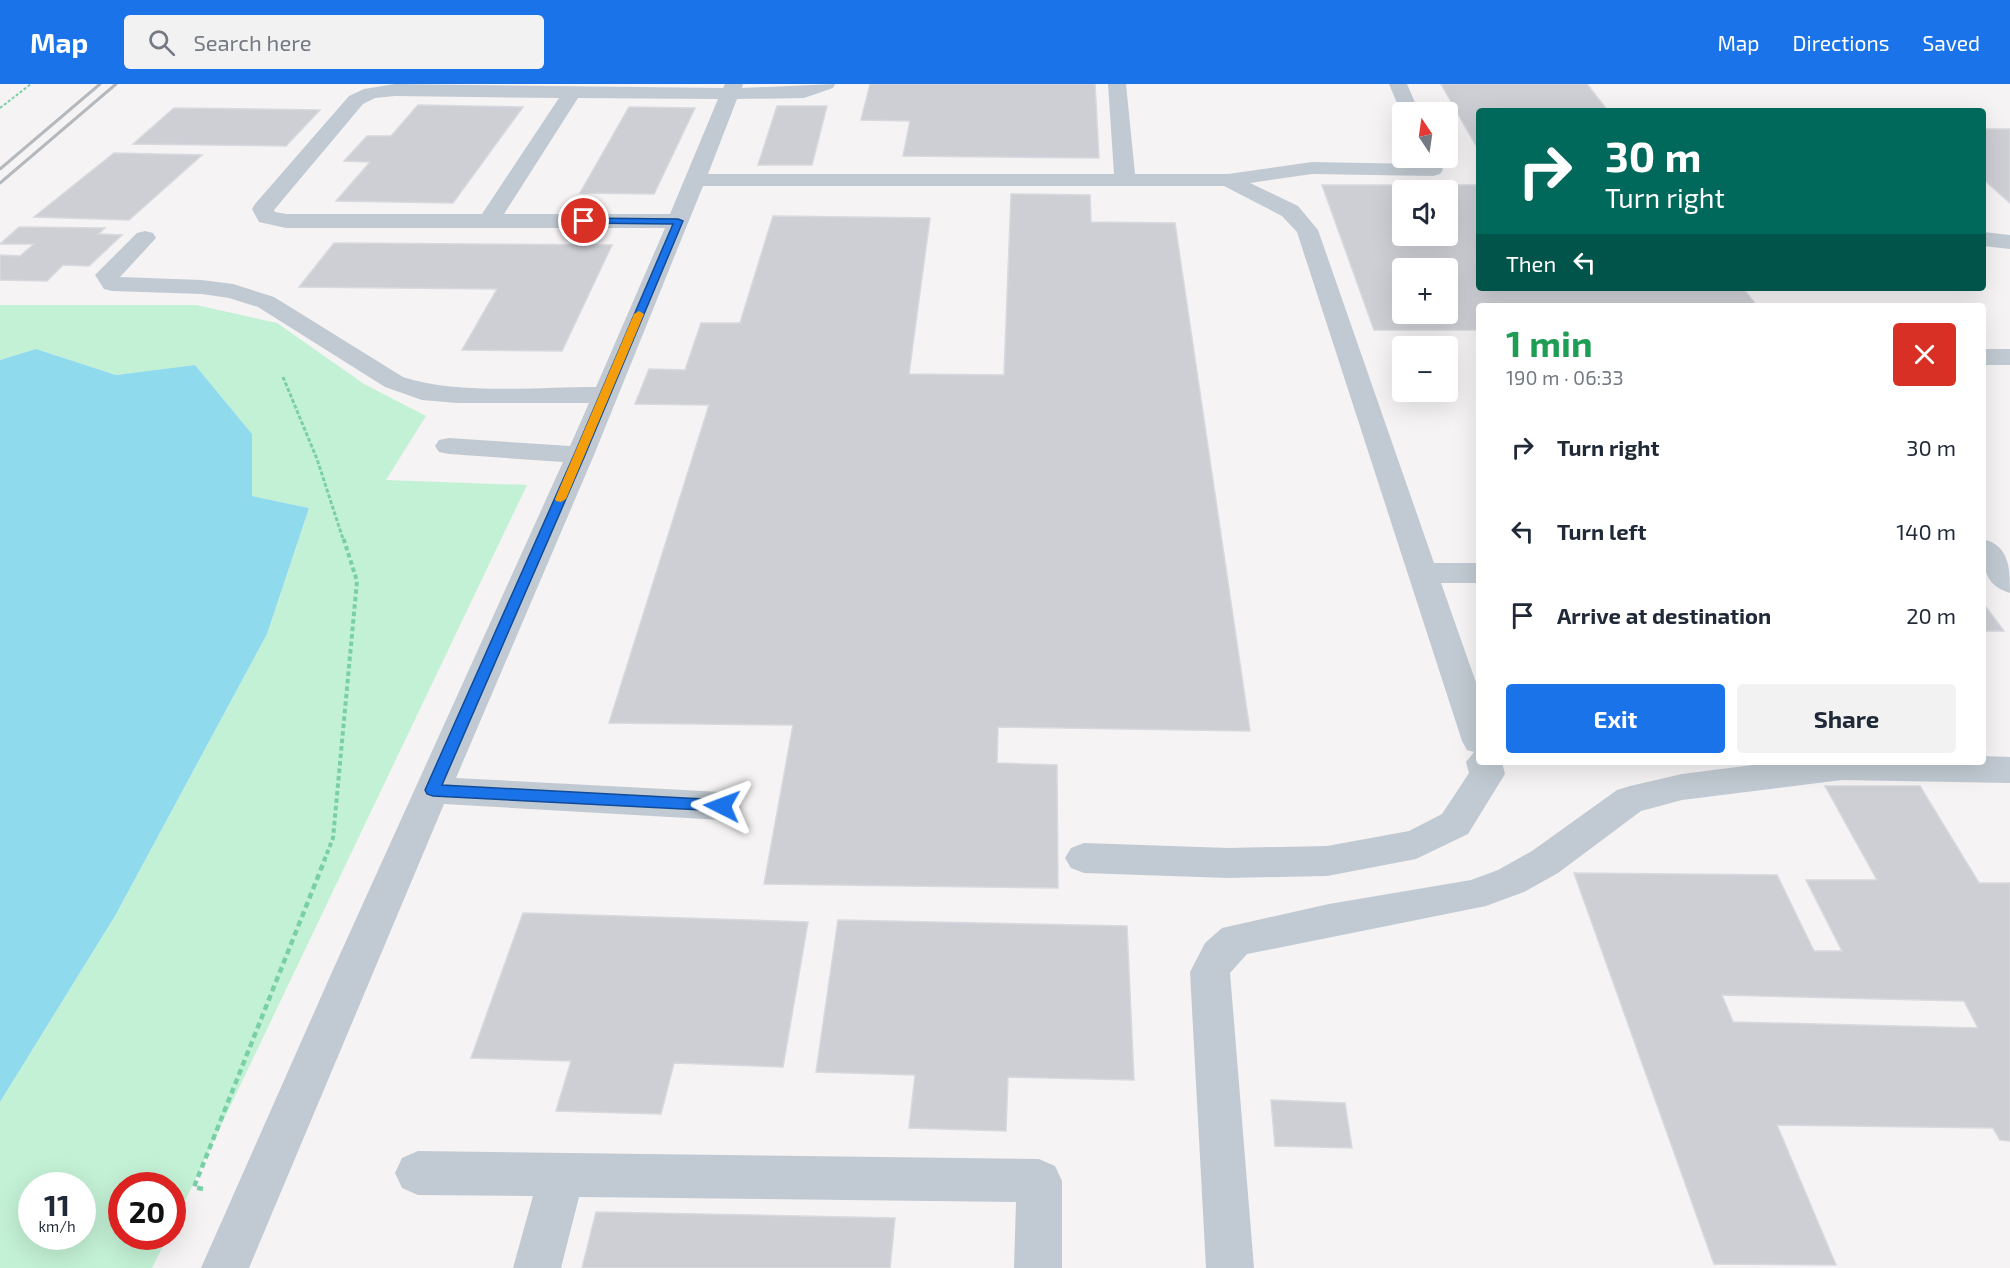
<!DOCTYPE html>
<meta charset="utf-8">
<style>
body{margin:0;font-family:"Exo 2",sans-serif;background:#f2f2f3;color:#1f2937;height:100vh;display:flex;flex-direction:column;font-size:22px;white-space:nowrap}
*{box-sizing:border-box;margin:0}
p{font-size:20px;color:#747a83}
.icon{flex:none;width:33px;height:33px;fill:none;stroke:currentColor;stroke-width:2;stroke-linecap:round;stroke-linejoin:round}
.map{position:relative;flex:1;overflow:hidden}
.panel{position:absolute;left:1476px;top:219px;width:510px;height:462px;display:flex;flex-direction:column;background:#fff;border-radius:6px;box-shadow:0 6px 24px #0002}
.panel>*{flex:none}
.hud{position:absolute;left:1476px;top:24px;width:510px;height:183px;border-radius:6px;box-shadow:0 6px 24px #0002;background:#00695c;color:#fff;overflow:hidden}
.needle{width:39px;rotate:347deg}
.controls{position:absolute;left:1392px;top:18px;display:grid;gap:12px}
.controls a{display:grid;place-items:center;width:66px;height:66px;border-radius:6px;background:#fff;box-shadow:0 6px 24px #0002;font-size:30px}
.speed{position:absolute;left:18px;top:1088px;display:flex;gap:12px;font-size:30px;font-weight:700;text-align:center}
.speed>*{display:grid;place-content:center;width:78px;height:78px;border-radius:50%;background:#fff;box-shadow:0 6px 24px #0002;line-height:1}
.speed small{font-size:15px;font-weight:400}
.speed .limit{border:9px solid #d22;background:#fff;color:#111}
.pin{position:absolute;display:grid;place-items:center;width:51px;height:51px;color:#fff;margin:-26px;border:3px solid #fff;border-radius:50%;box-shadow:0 2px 6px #0007}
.me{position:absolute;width:66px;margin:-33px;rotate:273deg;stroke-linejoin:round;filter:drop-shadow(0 0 4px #0008)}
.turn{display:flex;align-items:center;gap:21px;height:126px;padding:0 30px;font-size:27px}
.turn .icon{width:78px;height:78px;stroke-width:2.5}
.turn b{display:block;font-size:42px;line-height:51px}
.then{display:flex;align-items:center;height:57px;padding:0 30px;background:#0003;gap:12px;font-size:22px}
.round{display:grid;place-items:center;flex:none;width:63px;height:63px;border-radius:6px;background:#f2f2f3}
.overview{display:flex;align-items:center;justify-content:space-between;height:102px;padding:0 30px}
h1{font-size:36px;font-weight:700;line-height:45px;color:#1e9e55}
.button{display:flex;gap:12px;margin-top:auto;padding:12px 30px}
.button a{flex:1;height:69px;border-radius:6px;background:#1a73e8;color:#fff;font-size:24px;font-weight:700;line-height:69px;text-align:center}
.button a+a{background:#f2f2f3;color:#1f2937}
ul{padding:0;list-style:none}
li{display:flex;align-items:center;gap:18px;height:84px;padding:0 30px}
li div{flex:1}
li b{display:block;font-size:22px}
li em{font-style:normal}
header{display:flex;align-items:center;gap:36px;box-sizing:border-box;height:84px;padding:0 30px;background:#1a73e8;color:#fff}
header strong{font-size:28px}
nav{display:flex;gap:33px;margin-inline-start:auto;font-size:21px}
.search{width:420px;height:54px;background:#f2f2f3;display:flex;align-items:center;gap:15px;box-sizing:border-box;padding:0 21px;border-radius:6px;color:#747a83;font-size:22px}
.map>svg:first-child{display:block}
.green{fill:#c3f1d5;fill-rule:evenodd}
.water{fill:#90daee}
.building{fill:#cdcfd5;stroke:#d7d9de;stroke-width:1.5;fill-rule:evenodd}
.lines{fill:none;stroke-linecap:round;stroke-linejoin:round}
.path-far3{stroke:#7ad0a6;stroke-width:2;stroke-dasharray:3 2;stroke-linecap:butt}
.path-far2{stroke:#7ad0a6;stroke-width:3;stroke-dasharray:4 2;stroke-linecap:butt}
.path-far1{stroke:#7ad0a6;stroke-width:4;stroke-dasharray:4.5 3;stroke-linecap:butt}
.path{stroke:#7ad0a6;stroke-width:4.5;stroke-dasharray:6 4;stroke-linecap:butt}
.minor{fill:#c1cad2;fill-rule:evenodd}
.rail{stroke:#b5b8bd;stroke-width:3}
.route{fill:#1a73e8;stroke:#114b97;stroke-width:1.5}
.slow{fill:#f59e0b}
</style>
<header>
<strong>Map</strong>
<div class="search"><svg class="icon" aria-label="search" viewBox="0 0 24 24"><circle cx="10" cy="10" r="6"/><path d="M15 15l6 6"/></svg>Search here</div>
<nav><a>Map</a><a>Directions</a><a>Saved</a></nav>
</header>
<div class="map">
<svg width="2010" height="1184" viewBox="0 0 2010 1184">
<rect width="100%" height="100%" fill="#f5f3f3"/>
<!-- green -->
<path class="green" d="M 0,221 L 196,221 L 277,239 L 364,300 L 426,332 L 386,396 L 527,401 L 173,1142 L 172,1101 L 122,1101 L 122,1152 L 168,1152 L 152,1184 L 0,1184 L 0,1018 L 115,832 L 267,550 L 309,424 L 252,412 L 252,350 L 195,281 L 116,291 L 36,265 L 0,276 ZM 32,1101 L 82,1101 L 82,1152 L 32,1152 Z"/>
<!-- water -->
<polygon class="water" points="36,265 116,291 195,281 252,350 252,412 309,424 267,550 115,832 0,1018 0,276"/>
<!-- building -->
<g class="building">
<polygon points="870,0 1095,0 1099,74 903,72 910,37 861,36"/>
<polygon points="1441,0 1587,0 1608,27 1479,27 1479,67"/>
<polygon points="418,21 523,23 453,119 336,117 370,78 344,77 367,52 391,52"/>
<polygon points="777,22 827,22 812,81 758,81"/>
<polygon points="629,23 695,24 654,110 580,109"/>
<polygon points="174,24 320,26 286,62 133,60"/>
<polygon points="1983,45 2010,45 2010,119 1983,95"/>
<polygon points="114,69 202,71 129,136 34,133"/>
<path d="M 1322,101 L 1479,101 L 1479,204 L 1743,204 L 1757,222 L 1479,222 L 1479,246 L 1374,246 ZM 1402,106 L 1448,106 L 1448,152 L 1402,152 ZM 1402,184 L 1448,184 L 1448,230 L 1402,230 Z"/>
<polygon points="1011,110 1090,111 1091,138 1175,139 1250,647 998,643 997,679 1057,681 1058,804 764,800 793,641 609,639 709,321 635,320 649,285 685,286 701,239 740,239 773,132 930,134 909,290 1004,291"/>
<polygon points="19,143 105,144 98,150 122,151 89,182 63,181 47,197 0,196 0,171 20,172 34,160 0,160"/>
<polygon points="334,159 612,161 562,267 462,266 497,205 299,203"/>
<polygon points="1983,519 2004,547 1983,547"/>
<path d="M 1825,702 L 1920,702 L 1979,799 L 2010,799 L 2010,1057 L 2000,1056 L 1993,1044 L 1777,1041 L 1836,1181 L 1714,1180 L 1574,789 L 1777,791 L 1814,867 L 1842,867 L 1806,796 L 1877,796 ZM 1722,911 L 1964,917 L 1978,944 L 1733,938 Z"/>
<polygon points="523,829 808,838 783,983 674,979 661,1030 556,1027 571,977 471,974"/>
<polygon points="838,836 1127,842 1134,996 1008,993 1006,1047 909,1044 915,991 816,988"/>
<polygon points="1271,1016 1345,1019 1352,1064 1275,1062"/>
<polygon points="596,1128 895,1134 890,1184 582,1184"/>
</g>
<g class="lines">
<!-- path-far3 -->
<polyline class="path-far3" points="0,24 31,0"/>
<!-- path-far2 -->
<polyline class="path-far2" points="283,293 317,375 343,455"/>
<!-- path-far1 -->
<polyline class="path-far1" points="324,777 333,754 357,497 343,453"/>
<!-- path -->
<polyline class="path" points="203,1105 194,1103 325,775"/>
<!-- minor -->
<g class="minor">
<path d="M 395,0 L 723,4 L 725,0 L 743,0 L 742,4 L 835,0 L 833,4 L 804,14 L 737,15 L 708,90 L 1114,90 L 1108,0 L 1126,0 L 1135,90 L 1228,90 L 1312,78 L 1420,80 L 1418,74 L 1438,74 L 1443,86 L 1440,90 L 1433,92 L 1312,90 L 1250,99 L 1298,122 L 1318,146 L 1434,479 L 1479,479 L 1479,499 L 1441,499 L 1479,607 L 1479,678 L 1502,678 L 1505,690 L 1468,750 L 1416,775 L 1327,792 L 1228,794 L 1084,789 L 1071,784 L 1065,774 L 1071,764 L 1084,759 L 1228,764 L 1327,762 L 1409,747 L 1442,730 L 1469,689 L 1466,678 L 1474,668 L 1467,666 L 1462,657 L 1297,148 L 1282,132 L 1224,102 L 703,102 L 594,371 L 456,694 L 722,708 L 735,712 L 740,722 L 735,732 L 722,736 L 444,720 L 249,1184 L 201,1184 L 332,888 L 563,378 L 449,370 L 439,368 L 435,362 L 439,356 L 449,354 L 570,362 L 589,319 L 457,319 L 422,316 L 385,303 L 258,223 L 229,214 L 202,210 L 112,207 L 104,205 L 95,191 L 137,149 L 145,147 L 153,149 L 156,154 L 120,193 L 202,196 L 233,200 L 274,213 L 403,293 C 456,311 538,303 596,303 L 665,144 L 286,144 L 259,138 L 252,125 L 255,120 L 349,12 L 364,5 ZM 395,12 L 559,14 L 482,130 L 286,130 L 275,128 L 274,126 L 363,20 L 375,14 ZM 578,14 L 718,15 L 670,130 L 504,130 Z"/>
<polygon points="1389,0 1407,0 1419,28 1402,28 1402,31"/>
<polygon points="1983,148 2010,151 2010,165 1983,162"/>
<rect x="1983" y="265" width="27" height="16"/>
<path d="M 1983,455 C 2010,462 2010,485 2010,509 C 1982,501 1983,479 1983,455 Z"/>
<polygon points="1983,672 2010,673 2010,699 1842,696 1682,716 1641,727 1558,789 1524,808 1486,822 1247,870 1230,889 1254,1184 1206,1184 1190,888 1205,859 1222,844 1329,820 1471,796 1498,786 1532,767 1617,706 1630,702 1682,690 1776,678 1983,678"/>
<polygon points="418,1067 1039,1075 1055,1082 1062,1097 1062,1184 1014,1184 1016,1118 579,1113 561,1184 513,1184 533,1112 418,1111 402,1104 395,1089 402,1074"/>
</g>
<!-- rail -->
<g class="rail">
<polyline points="0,85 100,0"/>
<polyline points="0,99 116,0"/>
</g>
</g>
<!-- route -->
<polygon class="route" points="584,134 678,135 683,137 585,371 442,701 722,716 727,718 729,722 727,726 722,727 433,712 427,710 425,706 574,371 673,140 580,139 580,135"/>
<!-- slow -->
<polygon class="slow" points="639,227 644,230 566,415 561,418 556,417 555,415 634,230"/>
</svg>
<div class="controls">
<a><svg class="needle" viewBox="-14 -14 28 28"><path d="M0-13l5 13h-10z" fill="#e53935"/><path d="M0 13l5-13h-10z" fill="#747a83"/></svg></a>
<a><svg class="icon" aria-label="sound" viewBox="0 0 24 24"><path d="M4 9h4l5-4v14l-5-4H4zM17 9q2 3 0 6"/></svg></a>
<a>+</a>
<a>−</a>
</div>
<div class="speed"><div>11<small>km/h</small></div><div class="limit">20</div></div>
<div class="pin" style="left:584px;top:137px;background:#d93025"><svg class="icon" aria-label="arrive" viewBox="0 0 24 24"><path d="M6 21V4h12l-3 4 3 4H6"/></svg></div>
<svg class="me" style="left:722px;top:722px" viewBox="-20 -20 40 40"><path d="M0-17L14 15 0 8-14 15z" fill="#1a73e8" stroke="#fff" stroke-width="4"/></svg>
<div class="hud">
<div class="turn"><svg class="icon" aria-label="right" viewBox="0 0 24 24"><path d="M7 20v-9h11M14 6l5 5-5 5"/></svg><div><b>30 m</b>Turn right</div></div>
<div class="then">Then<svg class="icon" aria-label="left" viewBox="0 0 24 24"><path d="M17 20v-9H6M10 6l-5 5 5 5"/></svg></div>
</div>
<section class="panel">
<div class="overview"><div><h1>1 min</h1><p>190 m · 06:33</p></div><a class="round" style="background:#d93025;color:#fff"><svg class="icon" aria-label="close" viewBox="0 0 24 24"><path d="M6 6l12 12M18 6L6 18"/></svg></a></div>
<ul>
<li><svg class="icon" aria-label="right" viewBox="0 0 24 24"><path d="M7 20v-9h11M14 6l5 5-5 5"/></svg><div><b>Turn right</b></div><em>30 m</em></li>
<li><svg class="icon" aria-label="left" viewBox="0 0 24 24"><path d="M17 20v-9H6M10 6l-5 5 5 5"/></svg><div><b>Turn left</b></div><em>140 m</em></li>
<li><svg class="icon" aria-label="arrive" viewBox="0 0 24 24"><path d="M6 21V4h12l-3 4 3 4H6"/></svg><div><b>Arrive at destination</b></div><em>20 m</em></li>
</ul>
<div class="button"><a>Exit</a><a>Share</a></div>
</section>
</div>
